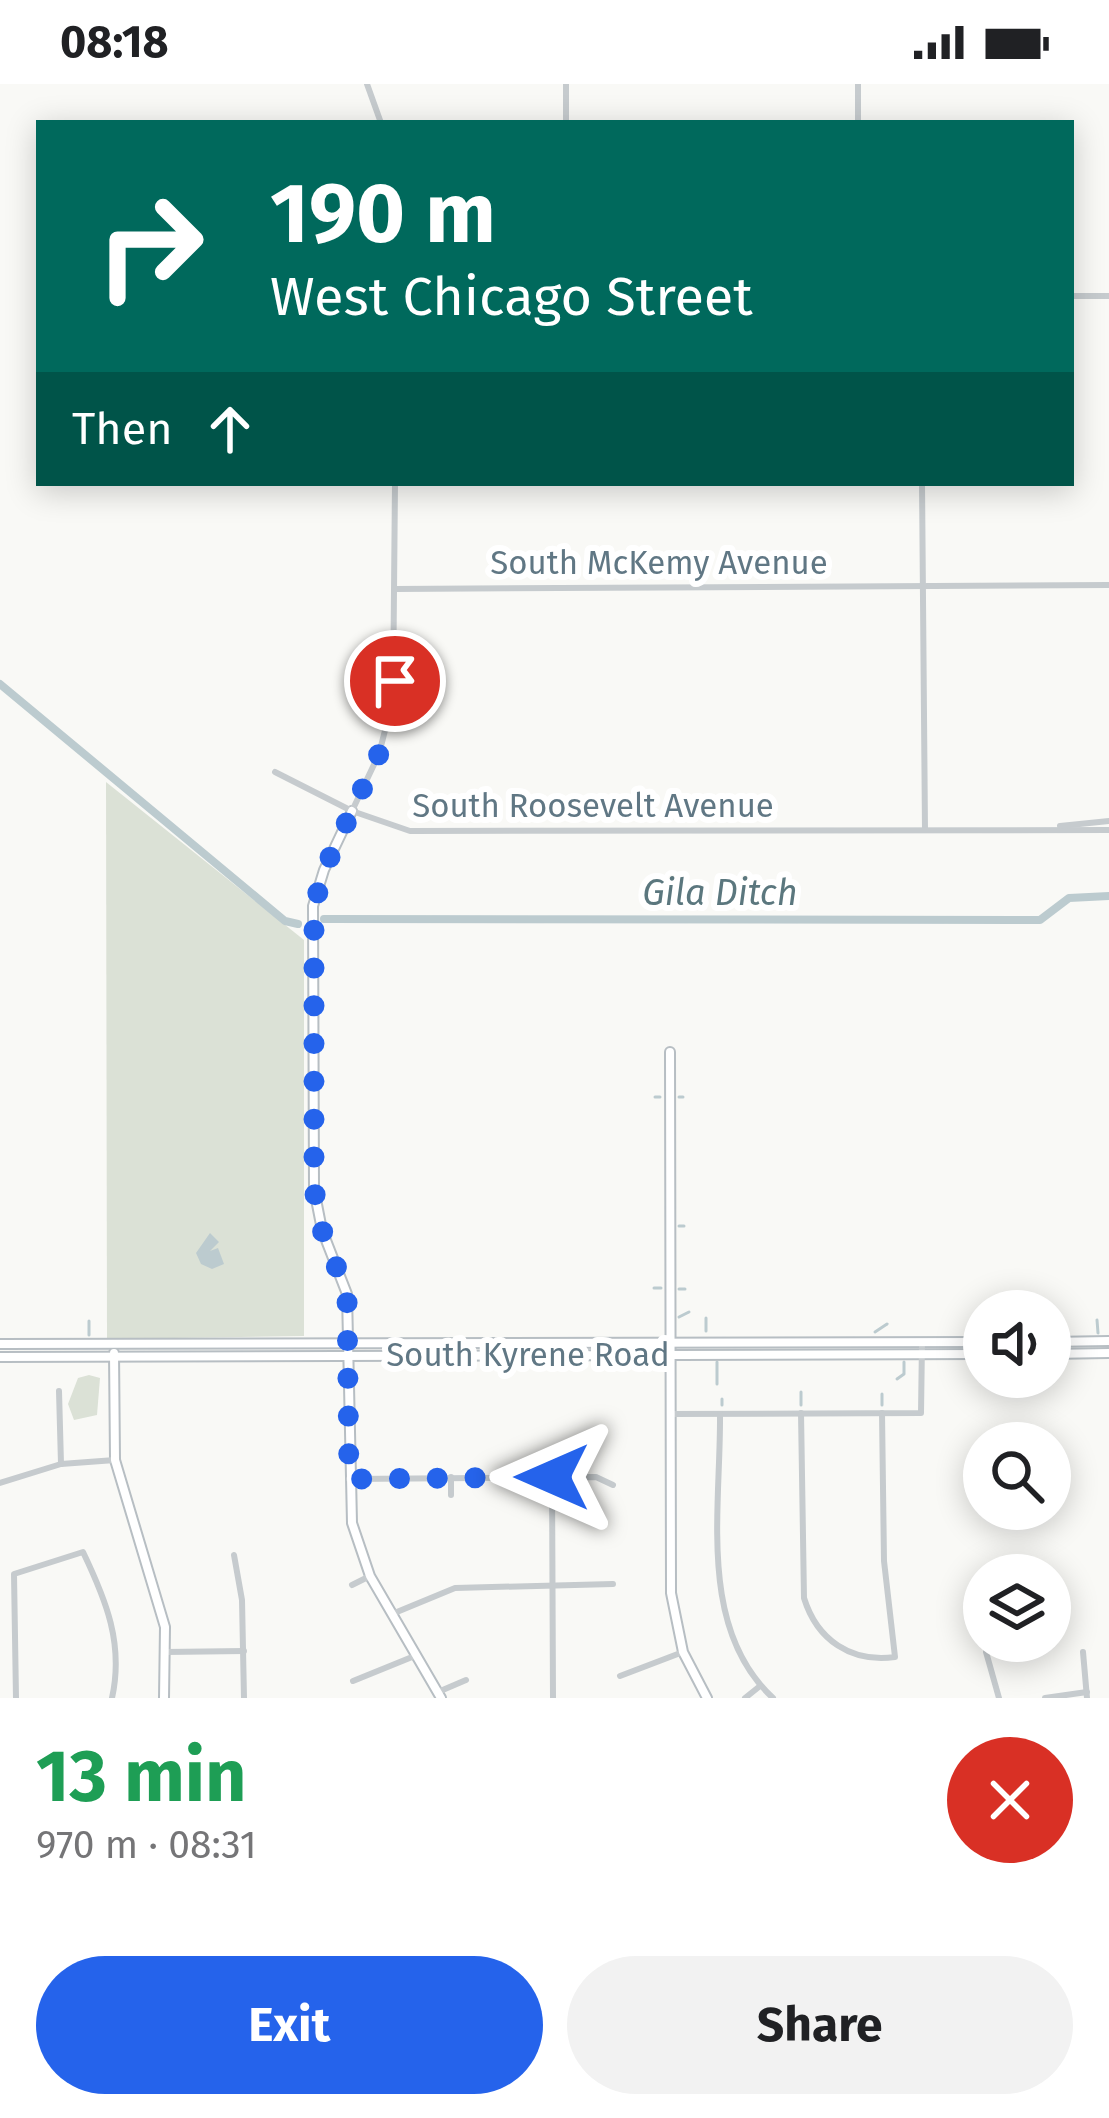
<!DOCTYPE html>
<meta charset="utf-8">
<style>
body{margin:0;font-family:"Fira Sans",sans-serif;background:#f2f2f2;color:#202124;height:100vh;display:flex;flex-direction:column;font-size:45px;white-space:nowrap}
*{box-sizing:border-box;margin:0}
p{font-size:39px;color:#757577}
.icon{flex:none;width:66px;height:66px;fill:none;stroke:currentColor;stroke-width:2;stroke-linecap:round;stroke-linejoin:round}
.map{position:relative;height:1614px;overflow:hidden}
.panel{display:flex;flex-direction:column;background:#fff;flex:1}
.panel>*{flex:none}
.guide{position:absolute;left:36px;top:36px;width:1038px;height:366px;border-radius:0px;box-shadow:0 6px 30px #0003;background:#00695c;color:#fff;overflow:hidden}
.controls{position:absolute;left:963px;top:1206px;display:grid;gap:24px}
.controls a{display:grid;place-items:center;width:108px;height:108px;border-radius:50%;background:#fff;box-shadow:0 6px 30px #0003;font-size:60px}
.pin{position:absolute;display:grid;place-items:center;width:102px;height:102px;color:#fff;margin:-51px;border:6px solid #fff;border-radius:50%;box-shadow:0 3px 12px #0007}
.me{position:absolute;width:132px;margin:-66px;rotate:270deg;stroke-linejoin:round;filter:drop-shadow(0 0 9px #0008)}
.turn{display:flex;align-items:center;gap:42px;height:252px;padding:0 36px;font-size:54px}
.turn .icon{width:156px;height:156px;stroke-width:2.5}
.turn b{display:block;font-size:84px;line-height:102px}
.then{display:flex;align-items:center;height:114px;padding:0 36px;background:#0003;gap:24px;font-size:45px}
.round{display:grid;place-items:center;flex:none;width:126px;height:126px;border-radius:63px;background:#f2f2f2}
.overview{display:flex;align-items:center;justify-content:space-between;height:204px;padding:0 36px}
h1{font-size:72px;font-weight:700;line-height:90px;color:#1e9e55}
.action{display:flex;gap:24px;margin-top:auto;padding:24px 36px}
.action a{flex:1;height:138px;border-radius:72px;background:#2563eb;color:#fff;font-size:48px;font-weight:700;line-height:138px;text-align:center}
.action a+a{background:#f2f2f2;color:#202124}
.status{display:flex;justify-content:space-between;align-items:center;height:84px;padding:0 60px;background:#fff;direction:ltr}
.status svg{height:33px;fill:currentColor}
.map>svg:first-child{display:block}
.green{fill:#dbe1d6}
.water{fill:#bccbcf}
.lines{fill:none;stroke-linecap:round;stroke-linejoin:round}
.stream{stroke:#bccbcf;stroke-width:3}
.canal{stroke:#bccbcf;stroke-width:8}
.secondary-casing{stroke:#b7bec3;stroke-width:12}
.street{stroke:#c6cbce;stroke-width:6}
.secondary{stroke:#fff;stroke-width:8}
.route{stroke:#2563eb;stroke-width:21;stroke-dasharray:0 37.8}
.labels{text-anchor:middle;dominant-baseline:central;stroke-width:12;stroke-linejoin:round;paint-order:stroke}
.street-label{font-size:33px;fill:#607784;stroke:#fff}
.water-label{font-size:36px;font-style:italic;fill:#5b777e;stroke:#fff}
</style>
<div class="status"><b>08:18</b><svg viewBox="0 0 49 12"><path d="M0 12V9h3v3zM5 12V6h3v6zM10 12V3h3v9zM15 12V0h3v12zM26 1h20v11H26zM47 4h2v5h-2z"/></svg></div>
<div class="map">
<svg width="1109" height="1614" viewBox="0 0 1109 1614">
<rect width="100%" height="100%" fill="#f9f9f6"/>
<!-- green -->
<g class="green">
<polygon points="106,698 304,856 304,1252 107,1255"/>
<polygon points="89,1291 100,1294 97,1331 74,1336 68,1320 78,1294"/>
</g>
<!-- water -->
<polygon class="water" points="210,1149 219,1158 210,1167 218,1164 224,1180 212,1185 201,1180 196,1169"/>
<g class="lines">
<!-- stream -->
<g class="stream">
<polyline points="655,1013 660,1013"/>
<polyline points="679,1013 683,1013"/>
<polyline points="679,1142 684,1142"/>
<polyline points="654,1204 661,1204"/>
<polyline points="679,1205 685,1205"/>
<polyline points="679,1233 689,1228"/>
<polyline points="706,1234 706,1247"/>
<polyline points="1097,1236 1098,1249"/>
<polyline points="89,1237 89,1251"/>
<polyline points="875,1248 887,1240"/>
<polyline points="717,1278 717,1300"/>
<polyline points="897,1295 904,1290 904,1278"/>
<polyline points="801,1308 801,1321"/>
<polyline points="882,1310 882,1321"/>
<polyline points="722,1315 722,1321"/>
</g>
<!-- canal -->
<g class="canal">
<polyline points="0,600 285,837 298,840"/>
<polyline points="324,835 1040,836 1069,814 1109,812"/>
</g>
<!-- secondary casing -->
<g class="secondary-casing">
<g id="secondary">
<polyline points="352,727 324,786 313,822 314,1105 322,1146 347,1210 352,1439 370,1492 441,1614"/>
<polyline points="670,968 671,1509 683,1568 707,1614"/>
<polyline points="1050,1258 1109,1257"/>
<polyline points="0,1260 984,1258"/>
<polyline points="114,1269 115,1376 165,1543 164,1614"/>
<polyline points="1050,1270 1109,1269"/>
<polyline points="0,1273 984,1270"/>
</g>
</g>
<!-- street -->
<g class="street">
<polyline points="367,0 381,39"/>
<polyline points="858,0 858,39"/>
<polyline points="566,39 566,0"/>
<polyline points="1071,212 1109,212"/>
<polyline points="922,399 925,746"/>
<polyline points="395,505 1109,501"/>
<polyline points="275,688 352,727 410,747 1109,746"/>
<polyline points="352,727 379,670 393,615 395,399"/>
<polyline points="1060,742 1109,737"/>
<polyline points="59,1307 61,1380"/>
<path d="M 801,1329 L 804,1514 C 817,1556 851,1579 895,1573 L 884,1477 L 882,1329"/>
<polyline points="670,1330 921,1329 922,1258"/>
<path d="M 720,1330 C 721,1424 697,1544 773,1614"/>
<polyline points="451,1393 451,1411"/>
<polyline points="552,1393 553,1614"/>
<polyline points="349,1395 596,1393 613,1401"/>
<polyline points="0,1399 61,1380 115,1376"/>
<polyline points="234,1471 242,1516 244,1614"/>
<polyline points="352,1501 370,1492"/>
<polyline points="392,1530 455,1504 613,1500"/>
<polyline points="166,1568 244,1567"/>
<polyline points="986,1568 999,1614"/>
<polyline points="1083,1568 1087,1614"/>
<polyline points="620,1592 683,1568"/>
<polyline points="353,1597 417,1571"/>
<polyline points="438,1608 466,1596"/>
<path d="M 16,1614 L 14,1490 L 83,1468 C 106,1516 124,1560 112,1614"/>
<polyline points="745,1614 760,1602"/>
<polyline points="1045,1614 1087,1608"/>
</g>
<!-- secondary -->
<use href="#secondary" class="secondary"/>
</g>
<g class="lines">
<!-- route -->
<polyline class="route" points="395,597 379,670 324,786 314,823 314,1105 322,1146 347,1210 349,1395 552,1393"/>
</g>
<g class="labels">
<!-- street labels -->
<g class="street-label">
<text x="659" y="479">South McKemy Avenue</text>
<text x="593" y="722">South Roosevelt Avenue</text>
<text x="528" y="1271">South Kyrene Road</text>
</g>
<!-- water labels -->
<g class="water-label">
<text x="720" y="809">Gila Ditch</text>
</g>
</g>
</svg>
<div class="controls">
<a><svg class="icon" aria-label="sound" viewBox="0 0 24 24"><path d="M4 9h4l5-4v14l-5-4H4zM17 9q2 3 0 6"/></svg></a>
<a><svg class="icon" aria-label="search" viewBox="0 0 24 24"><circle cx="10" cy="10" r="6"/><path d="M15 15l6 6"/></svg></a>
<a><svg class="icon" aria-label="layers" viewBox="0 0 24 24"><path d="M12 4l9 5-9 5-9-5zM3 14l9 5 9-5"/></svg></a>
</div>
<div class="pin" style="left:395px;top:597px;background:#d93025"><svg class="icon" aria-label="arrive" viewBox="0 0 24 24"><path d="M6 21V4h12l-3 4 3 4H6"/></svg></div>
<svg class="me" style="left:552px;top:1393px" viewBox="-20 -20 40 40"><path d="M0-17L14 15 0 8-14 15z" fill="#2563eb" stroke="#fff" stroke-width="4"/></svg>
<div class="guide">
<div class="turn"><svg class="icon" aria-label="right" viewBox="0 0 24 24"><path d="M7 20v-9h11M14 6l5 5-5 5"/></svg><div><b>190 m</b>West Chicago Street</div></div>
<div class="then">Then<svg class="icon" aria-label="ahead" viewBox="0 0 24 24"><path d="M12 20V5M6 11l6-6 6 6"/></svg></div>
</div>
</div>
<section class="panel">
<div class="overview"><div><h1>13 min</h1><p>970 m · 08:31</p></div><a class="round" style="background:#d93025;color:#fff"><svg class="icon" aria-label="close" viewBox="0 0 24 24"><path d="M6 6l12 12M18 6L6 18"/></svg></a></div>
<div class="action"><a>Exit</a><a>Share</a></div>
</section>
